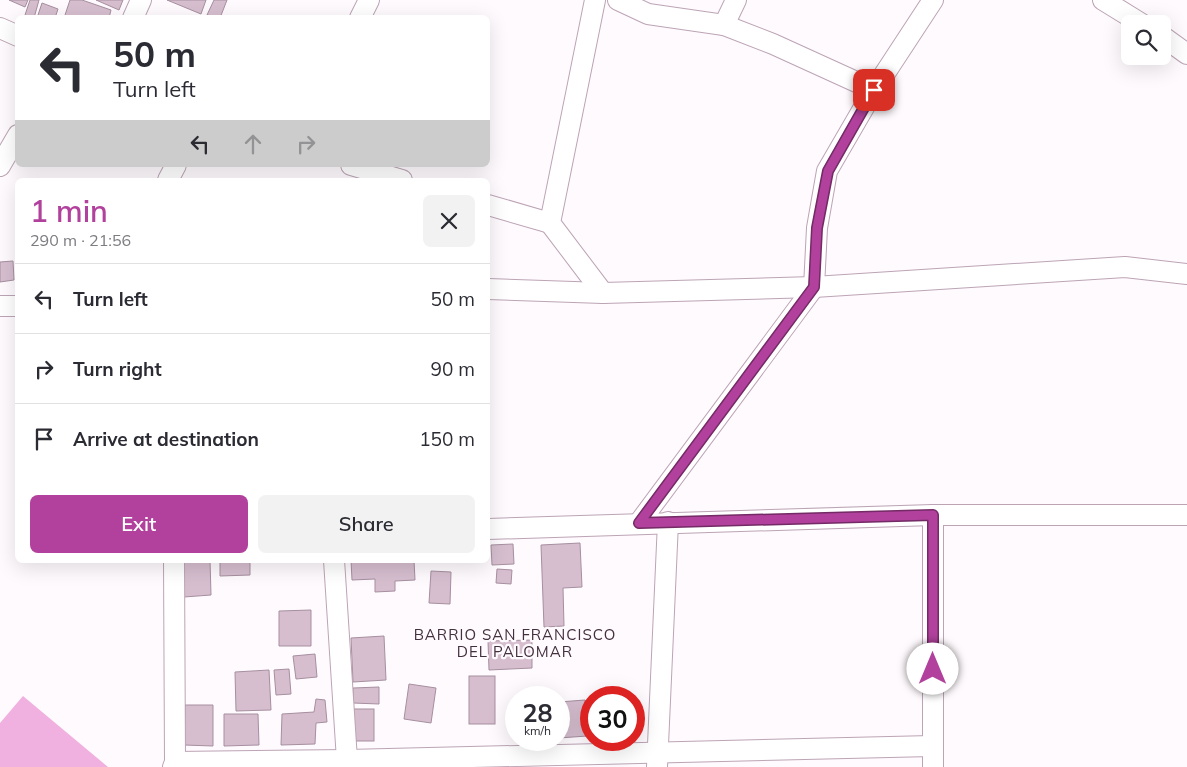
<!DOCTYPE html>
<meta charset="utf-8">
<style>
body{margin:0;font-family:Mulish,sans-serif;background:#f2f2f3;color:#2b2b33;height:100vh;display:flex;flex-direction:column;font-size:19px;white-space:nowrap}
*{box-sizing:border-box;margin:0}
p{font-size:16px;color:#7c7c81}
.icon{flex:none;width:28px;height:28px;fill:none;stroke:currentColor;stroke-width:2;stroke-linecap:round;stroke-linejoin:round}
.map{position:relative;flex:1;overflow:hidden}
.details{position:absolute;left:15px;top:178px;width:475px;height:385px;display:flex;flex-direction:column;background:#fff;border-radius:8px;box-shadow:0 5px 20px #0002}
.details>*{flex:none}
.top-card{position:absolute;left:15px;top:15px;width:475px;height:152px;border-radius:8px;box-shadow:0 5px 20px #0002;background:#fff;color:#2b2b33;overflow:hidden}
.tools{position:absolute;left:1121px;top:15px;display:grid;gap:10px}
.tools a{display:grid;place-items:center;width:50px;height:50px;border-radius:8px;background:#fff;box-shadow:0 5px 20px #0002;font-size:25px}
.speed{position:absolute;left:505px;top:686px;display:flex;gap:10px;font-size:25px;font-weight:700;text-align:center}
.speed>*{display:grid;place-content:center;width:65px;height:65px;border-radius:50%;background:#fff;box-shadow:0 5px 20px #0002;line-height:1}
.speed small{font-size:12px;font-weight:400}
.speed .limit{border:8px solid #d22;background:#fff;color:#111}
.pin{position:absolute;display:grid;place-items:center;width:42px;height:42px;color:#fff;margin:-21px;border-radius:10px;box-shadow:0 2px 8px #0006}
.me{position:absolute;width:55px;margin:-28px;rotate:0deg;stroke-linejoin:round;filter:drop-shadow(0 0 4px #0008)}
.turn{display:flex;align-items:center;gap:18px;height:105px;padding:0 15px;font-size:22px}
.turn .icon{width:65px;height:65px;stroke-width:2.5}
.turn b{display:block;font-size:35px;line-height:42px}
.lanes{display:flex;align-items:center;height:48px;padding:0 15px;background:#0003;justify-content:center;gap:25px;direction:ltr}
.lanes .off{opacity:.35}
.round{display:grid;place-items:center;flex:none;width:52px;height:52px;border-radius:8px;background:#f2f2f3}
.overview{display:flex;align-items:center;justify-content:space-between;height:85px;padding:0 15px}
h1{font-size:30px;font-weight:600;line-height:38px;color:#b1419c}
.button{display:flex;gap:10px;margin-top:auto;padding:10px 15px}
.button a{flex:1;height:58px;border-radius:8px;background:#b1419c;color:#fff;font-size:20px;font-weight:600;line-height:58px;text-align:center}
.button a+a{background:#f2f2f3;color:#2b2b33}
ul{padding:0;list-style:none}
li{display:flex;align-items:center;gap:15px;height:70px;padding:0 15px;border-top:1px solid #e1e1e2}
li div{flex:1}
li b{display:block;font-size:19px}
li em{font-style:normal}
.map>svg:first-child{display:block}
.green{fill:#f0b1e0}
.building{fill:#d6becf;stroke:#a68fa0}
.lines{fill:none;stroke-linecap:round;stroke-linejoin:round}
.minor-casing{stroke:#bca4b5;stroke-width:22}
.minor{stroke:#fff;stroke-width:20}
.route-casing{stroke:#732a65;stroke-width:12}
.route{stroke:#b1419c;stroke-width:9}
.labels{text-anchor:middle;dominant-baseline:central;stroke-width:4.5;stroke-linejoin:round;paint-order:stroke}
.neighbourhood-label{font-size:15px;letter-spacing:1px;fill:#43303e;stroke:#fffafd}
</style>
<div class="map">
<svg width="1187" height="767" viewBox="0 0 1187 767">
<rect width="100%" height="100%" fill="#fffafd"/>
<!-- green -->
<polygon class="green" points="23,696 108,767 0,767 0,723"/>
<!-- building -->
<g class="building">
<polygon points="9,0 28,0 25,7"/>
<polygon points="30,0 39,0 34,18 24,18"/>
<polygon points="70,0 82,0 111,10 109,18 64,18"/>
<polygon points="96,0 123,0 119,10"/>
<polygon points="167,0 206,0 201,14"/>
<polygon points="214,0 227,0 220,18 207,15"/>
<polygon points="42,3 58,9 55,18 37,18"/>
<polygon points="13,261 14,280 0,282 0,262"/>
<polygon points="580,543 582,587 563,588 564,626 544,627 541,545"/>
<polygon points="513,544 514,564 492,565 491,545"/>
<polygon points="183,560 210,560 211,595 184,597"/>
<polygon points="220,560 250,560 250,575 220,576"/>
<polygon points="351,560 414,560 415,580 395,581 395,591 375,592 375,579 352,580"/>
<polygon points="497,569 512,570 511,584 496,583"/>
<polygon points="431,571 451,572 450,604 429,603"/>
<polygon points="311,610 311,646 279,646 279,611"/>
<polygon points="384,636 386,680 353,682 351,638"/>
<polygon points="532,640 532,668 489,670 488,641"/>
<polygon points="315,654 317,677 296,679 293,656"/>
<polygon points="289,669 291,694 276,695 274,670"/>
<polygon points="269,670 271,710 236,711 235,672"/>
<rect x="469" y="676" width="26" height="48"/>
<polygon points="409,684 436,688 431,723 404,719"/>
<polygon points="379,687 379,704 353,703 353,688"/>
<polygon points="316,699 325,700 327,722 316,723 315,744 281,745 282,714 314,712"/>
<polygon points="585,700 587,736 559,738 559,702"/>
<polygon points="185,705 213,705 213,746 184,745"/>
<rect x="352" y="709" width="22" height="32"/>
<polygon points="224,714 258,714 259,745 224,746"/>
</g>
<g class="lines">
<!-- minor casing -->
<g class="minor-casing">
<g id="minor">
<polyline points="595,0 550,223 603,293"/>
<polyline points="618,0 648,14 724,25 773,44 874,90"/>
<polyline points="1103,0 1142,24"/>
<polyline points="133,18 141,0"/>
<polyline points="360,18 369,0"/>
<polyline points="724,25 736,0"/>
<polyline points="0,28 18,36"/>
<polyline points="1162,36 1187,54"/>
<polyline points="351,165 402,180"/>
<polyline points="0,166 18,135"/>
<polyline points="168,180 176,165"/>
<polyline points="488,205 550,223"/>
<polyline points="488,289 603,293 814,287 1125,267 1187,274"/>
<polyline points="0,306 18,306"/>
<polyline points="933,515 933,767"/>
<polyline points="639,523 814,287 817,228 827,171 874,90 933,0"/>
<polyline points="488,529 933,515 1187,515"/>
<polyline points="334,560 347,760 344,767"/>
<polyline points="175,762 347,760 932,746"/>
<polyline points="173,767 175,762 174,560"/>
<polyline points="657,767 668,522"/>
</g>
</g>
<!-- minor -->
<use href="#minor" class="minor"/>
</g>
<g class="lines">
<!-- route casing -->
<g class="route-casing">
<polyline id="route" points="874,90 828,171 817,228 814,287 639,523 933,515 933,669"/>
</g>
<!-- route -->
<use href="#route" class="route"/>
</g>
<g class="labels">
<!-- neighbourhood labels -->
<g class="neighbourhood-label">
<text x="515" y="634">BARRIO SAN FRANCISCO<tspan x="515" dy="17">DEL PALOMAR</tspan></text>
</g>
</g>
</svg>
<div class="tools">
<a><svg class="icon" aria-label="search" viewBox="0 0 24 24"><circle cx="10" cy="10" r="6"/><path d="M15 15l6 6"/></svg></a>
</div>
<div class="speed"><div>28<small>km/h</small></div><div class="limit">30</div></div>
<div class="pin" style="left:874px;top:90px;background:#d93025"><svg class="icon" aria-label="arrive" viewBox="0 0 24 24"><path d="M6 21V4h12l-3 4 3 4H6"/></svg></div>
<svg class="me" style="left:933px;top:669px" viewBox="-20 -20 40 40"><circle r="19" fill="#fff"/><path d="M0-13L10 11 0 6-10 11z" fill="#b1419c"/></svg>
<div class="top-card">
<div class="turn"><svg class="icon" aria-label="left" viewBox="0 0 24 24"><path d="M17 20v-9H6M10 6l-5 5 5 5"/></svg><div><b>50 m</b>Turn left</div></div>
<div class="lanes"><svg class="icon" aria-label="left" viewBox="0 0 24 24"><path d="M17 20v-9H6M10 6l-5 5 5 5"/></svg><svg class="icon off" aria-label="ahead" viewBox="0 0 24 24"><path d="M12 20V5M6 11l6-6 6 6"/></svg><svg class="icon off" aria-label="right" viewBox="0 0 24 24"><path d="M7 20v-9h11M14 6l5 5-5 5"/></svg></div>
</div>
<section class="details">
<div class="overview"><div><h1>1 min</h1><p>290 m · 21:56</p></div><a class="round"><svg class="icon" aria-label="close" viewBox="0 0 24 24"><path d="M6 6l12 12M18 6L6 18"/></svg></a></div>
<ul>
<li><svg class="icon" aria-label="left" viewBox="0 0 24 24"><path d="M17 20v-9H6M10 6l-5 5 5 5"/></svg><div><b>Turn left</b></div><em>50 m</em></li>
<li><svg class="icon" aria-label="right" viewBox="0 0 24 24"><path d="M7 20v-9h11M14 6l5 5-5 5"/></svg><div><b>Turn right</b></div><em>90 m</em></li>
<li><svg class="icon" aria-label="arrive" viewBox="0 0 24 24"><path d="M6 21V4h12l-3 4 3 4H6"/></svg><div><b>Arrive at destination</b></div><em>150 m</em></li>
</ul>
<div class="button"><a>Exit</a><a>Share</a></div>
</section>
</div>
